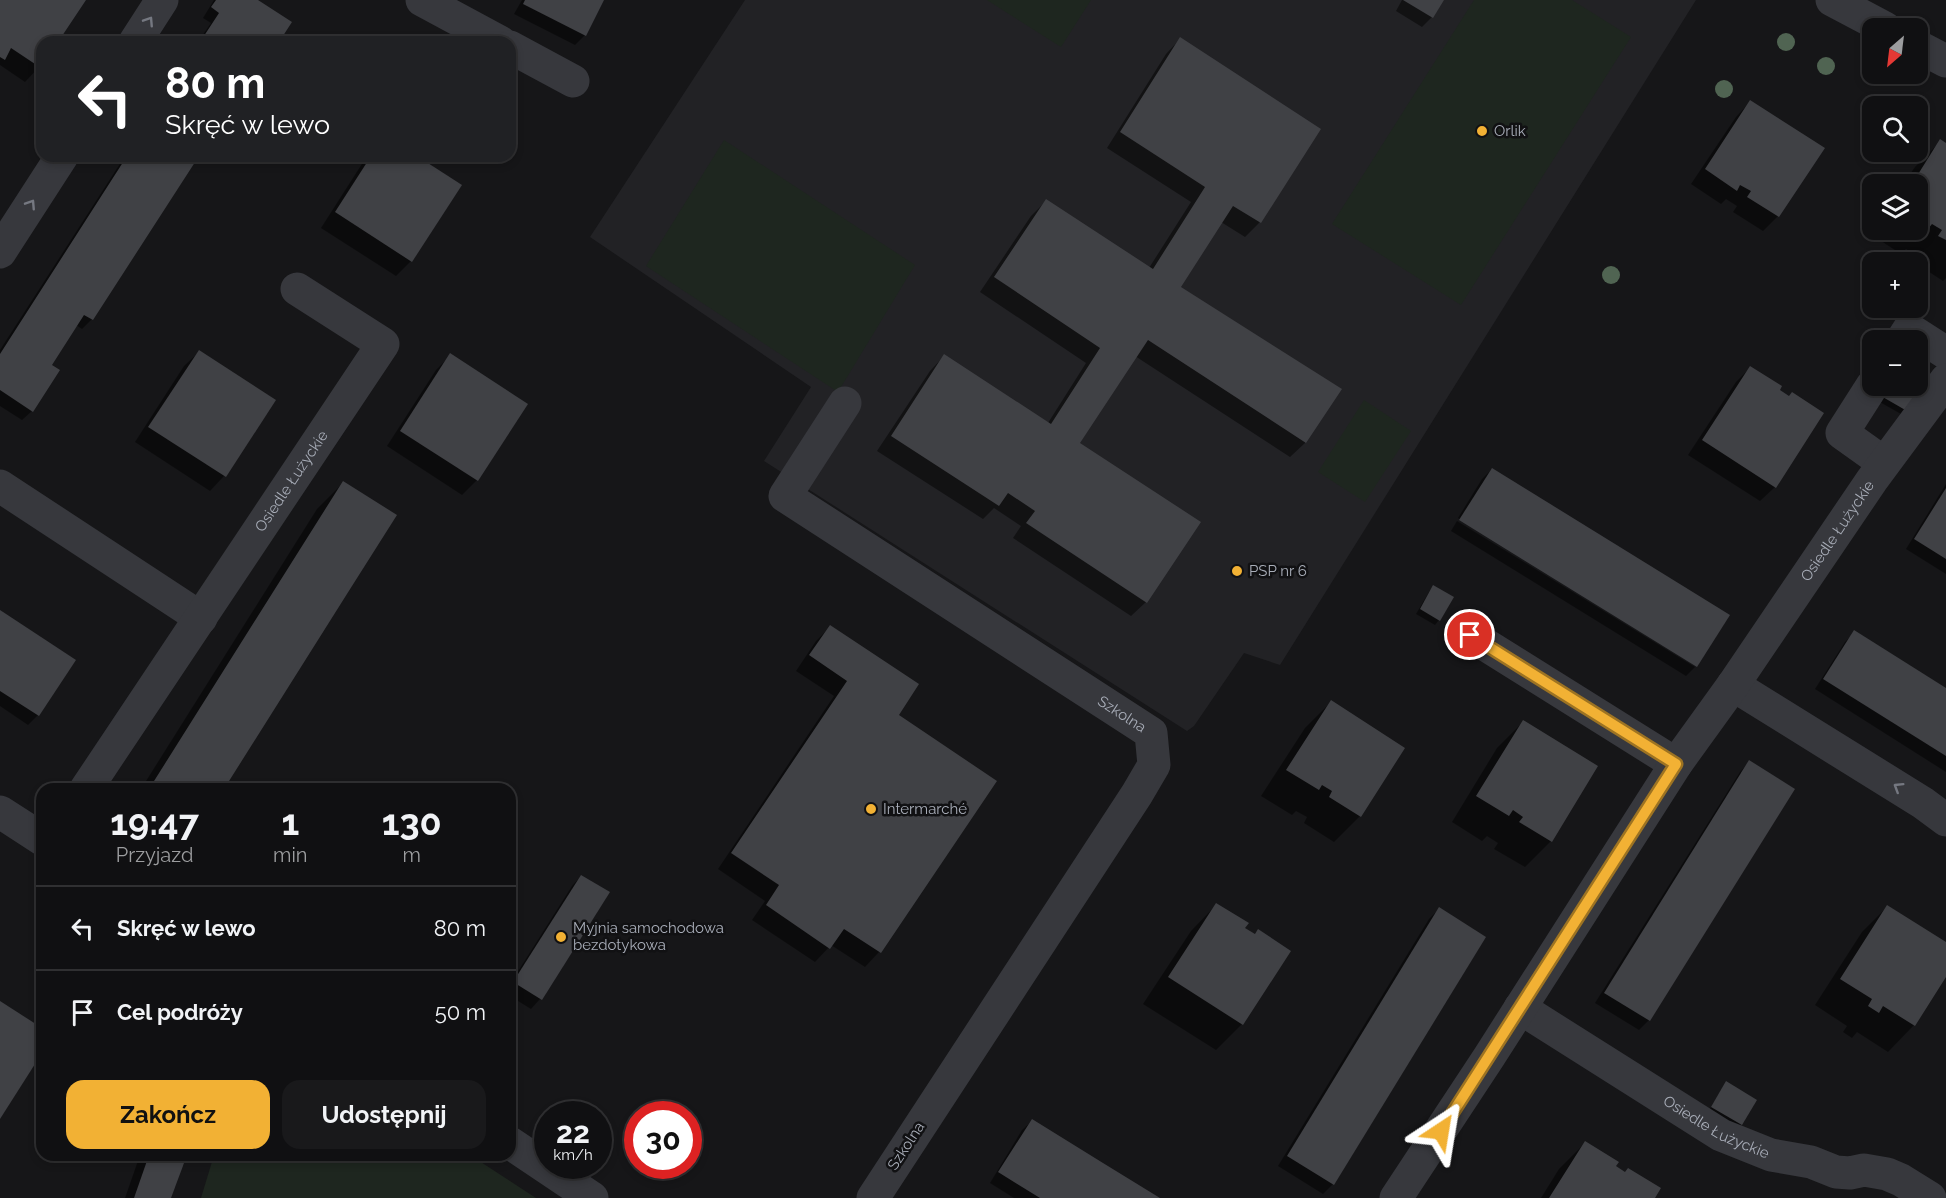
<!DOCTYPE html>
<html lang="pl">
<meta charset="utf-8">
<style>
body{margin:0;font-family:Raleway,sans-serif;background:#19191b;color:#f1f3f6;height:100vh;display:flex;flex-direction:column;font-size:22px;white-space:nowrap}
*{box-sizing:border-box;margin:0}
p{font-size:20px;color:#9c9d9f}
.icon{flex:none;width:33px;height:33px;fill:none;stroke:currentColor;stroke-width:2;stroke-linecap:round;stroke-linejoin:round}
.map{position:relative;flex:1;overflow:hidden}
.panel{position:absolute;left:36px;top:783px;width:480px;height:378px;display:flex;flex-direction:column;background:#101012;border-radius:18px;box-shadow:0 3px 9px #0003,0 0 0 2px #303032}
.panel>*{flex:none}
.banner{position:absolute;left:36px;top:36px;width:480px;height:126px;border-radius:18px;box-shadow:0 3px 9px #0003,0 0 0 2px #303032;background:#202124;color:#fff;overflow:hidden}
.needle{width:39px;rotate:208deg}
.controls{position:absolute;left:1862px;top:18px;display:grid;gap:12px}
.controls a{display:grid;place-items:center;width:66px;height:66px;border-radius:12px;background:#101012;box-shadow:0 3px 9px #0003,0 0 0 2px #303032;font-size:30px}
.speed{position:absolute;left:534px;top:1101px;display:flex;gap:12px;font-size:30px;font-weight:700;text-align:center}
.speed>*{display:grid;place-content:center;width:78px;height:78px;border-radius:50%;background:#101012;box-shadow:0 3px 9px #0003,0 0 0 2px #303032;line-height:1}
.speed small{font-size:15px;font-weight:400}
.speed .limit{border:9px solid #d22;background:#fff;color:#111}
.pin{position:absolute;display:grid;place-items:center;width:51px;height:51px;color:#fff;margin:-26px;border:3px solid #fff;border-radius:50%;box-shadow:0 2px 6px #0007}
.me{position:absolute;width:66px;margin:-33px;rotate:33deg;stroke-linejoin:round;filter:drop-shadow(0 0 4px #0008)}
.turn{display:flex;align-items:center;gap:21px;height:126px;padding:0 30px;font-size:27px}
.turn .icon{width:78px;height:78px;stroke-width:2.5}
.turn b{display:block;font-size:42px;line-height:51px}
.eta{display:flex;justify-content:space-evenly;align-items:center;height:102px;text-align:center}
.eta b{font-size:36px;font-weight:700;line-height:42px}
.cta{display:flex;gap:12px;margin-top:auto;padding:12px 30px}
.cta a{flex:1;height:69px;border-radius:18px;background:#f2b134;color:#111;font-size:24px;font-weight:700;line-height:69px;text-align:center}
.cta a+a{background:#19191b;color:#f1f3f6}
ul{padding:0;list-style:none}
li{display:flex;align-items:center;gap:18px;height:84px;padding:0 30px;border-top:2px solid #303032}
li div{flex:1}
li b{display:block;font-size:22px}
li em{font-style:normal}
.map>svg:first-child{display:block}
.built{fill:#222225}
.green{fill:#1e261f}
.shadow{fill:#0007}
.building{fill:#404145}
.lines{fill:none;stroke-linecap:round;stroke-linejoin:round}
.minor{stroke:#37383d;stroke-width:33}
.tree{fill:#506452}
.oneway{stroke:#757881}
.route-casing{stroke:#9d7322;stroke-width:15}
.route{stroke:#f2b134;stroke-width:10}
.poi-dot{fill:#f2b134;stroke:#111113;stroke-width:2}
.labels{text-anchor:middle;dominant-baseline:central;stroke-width:5;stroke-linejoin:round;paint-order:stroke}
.poi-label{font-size:15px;fill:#a8adb8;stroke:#111113;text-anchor:start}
.street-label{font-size:15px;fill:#a8adb8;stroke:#111113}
</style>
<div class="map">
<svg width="1946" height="1198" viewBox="0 0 1946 1198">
<rect width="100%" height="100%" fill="#161618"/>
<!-- built -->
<polygon class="built" points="745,0 1696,0 1280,665 1244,653 1194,726 1187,731 764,461 811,387 590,237"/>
<!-- green -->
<g class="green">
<polygon points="987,0 1091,0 1061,47"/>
<polygon points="1474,0 1572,0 1631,37 1461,305 1332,224"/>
<polygon points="724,140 915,265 838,392 646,266"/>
<polygon points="1364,400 1411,431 1365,502 1318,472"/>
<polygon points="214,1155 470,1155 536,1198 201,1198"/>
</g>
<!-- shadow -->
<g class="shadow">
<polygon points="0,0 84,0 57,42 42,42 42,64 25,82 0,65"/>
<polygon points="214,0 255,0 277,42 198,42 211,23 203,18"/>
<polygon points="522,0 602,0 585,35 575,45 514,14"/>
<polygon points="1402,0 1442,0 1432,17 1422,27 1396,11"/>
<polygon points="1180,39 1319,130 1259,223 1245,237 1221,222 1179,288 1340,390 1305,443 1290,457 1135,356 1078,443 1146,602 1131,616 1013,538 1021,526 994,508 983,519 877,451 930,371 944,356 1048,423 1086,363 980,292 1031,216 1046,201 1149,268 1191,202 1107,148 1166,54"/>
<polygon points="1750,102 1823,149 1778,216 1763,231 1733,212 1737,206 1726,199 1721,204 1691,184 1736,117"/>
<polygon points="1941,141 1946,144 1946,278 1943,281 1917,264 1917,262 1914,262 1917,256 1906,249 1901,254 1872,235 1875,230 1917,230 1917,184 1903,184 1915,167"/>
<polygon points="125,156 197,156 92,319 82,329 76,325 50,366 32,411 22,420 0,406 0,350"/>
<polygon points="367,156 414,156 411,261 396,276 321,228"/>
<polygon points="199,352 274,400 224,476 210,491 135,442 184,366"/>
<polygon points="451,355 526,404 477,480 462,495 387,446 436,370"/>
<polygon points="1750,368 1778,391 1775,487 1760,501 1688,455 1736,382"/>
<polygon points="1917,384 1920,386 1901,414 1878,401 1887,386 1917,386"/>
<polygon points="1492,469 1727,615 1696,666 1696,664 1458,518 1482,479"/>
<polygon points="343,483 222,789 141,789 317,509"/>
<polygon points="1946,484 1946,574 1906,549"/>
<polygon points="1457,521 1695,667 1686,676 1451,531"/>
<polygon points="1433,587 1439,620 1435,625 1416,614 1429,592"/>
<polygon points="0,612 38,715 28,725 0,706"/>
<polygon points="830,627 897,715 995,781 879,952 865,967 831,945 815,962 752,920 765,901 718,869 834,696 796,671 816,641"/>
<polygon points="1855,632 1946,690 1946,772 1815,689 1845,642"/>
<polygon points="1331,702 1360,816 1334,842 1304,823 1307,817 1296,811 1292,815 1261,796 1305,728"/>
<polygon points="1523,722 1551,841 1525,867 1494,849 1498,843 1487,836 1482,841 1452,822 1497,748"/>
<polygon points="1749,762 1649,1020 1639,1030 1595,1003 1740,772"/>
<polygon points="581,876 607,893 540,999 531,1009 510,996 510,984 572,886"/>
<polygon points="1217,904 1243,928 1288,951 1242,1024 1216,1050 1143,1004 1191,931"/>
<polygon points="1888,906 1946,944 1946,974 1914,1025 1888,1052 1857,1032 1852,1038 1843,1032 1847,1026 1815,1005 1862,932"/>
<polygon points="1439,909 1333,1184 1323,1194 1278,1166 1429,919"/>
<polygon points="1727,1083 1741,1124 1736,1129 1708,1112"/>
<polygon points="1032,1121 1157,1198 1014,1198 990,1183 1022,1130"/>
<polygon points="1585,1143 1625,1173 1653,1198 1541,1198 1559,1169"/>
<polygon points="140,1155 185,1155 169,1198 125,1198"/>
</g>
<!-- building -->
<g class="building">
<polygon points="0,0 86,0 58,42 42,42 41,68 11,48 5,60 0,57"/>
<polygon points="216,0 258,0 292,22 279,42 200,42 219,13 211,7"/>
<polygon points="525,0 604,0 586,36 523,4"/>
<polygon points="1403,0 1444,0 1433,18"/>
<polygon points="1180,37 1321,129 1261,223 1233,206 1181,287 1342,389 1306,443 1148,340 1080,443 1201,522 1147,603 1026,523 1035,511 1008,493 999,506 891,436 944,354 1051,424 1100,348 994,277 1046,199 1153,269 1205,187 1120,132"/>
<polygon points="1750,100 1825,148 1779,217 1747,197 1751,191 1740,185 1737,191 1705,169"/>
<polygon points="1940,139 1946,143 1946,240 1938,236 1942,230 1932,224 1928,229 1917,222 1917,184 1912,184"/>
<polygon points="127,156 199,156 93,320 84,315 52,365 60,370 33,412 0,390 0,354"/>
<polygon points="371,156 417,156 462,185 412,262 335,212"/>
<polygon points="199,350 276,400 226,477 148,427"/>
<polygon points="450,353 528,404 478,481 400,431"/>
<polygon points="1750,366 1782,386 1780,390 1789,396 1792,392 1824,413 1776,488 1702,440"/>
<polygon points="1917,382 1922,385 1907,411 1881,396 1888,386 1917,386"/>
<polygon points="1492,468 1730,615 1697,667 1459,520"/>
<polygon points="343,481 397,515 352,586 224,789 149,789"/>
<polygon points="1946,488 1946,559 1914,539"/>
<polygon points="1433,585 1454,597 1440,621 1420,609"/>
<polygon points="0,610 76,660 39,716 0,691"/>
<polygon points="830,625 919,684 899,715 997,781 881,953 844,929 830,949 766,905 779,885 731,853 847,681 809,655"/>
<polygon points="1854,630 1946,688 1946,756 1823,679"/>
<polygon points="1331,700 1405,748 1361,817 1329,797 1332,791 1322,785 1319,790 1286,770"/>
<polygon points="1523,720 1598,766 1552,842 1519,822 1523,817 1513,810 1509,816 1476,796"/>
<polygon points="1749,760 1795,789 1650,1021 1604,993"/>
<polygon points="581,875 610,892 542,1000 513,982"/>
<polygon points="1216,903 1249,923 1245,928 1255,934 1258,929 1291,951 1243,1025 1168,977"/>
<polygon points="1887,905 1946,942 1946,977 1915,1026 1883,1006 1879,1013 1868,1006 1872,999 1840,979"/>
<polygon points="1439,907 1486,937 1334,1185 1287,1156"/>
<polygon points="0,1001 42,1028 42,1053 0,1119"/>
<polygon points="1726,1081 1757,1100 1742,1125 1711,1107"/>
<polygon points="1032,1119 1103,1163 1160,1198 1040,1198 998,1172"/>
<polygon points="1585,1141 1619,1162 1616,1166 1625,1172 1628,1168 1661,1188 1655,1198 1549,1198"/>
<polygon points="149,1155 187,1155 171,1198 134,1198"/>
</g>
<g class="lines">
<!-- minor -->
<g class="minor">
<polyline points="422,0 500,42"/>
<polyline points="1832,0 1885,28"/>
<polyline points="135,42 162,0"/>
<polyline points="1917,46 1946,61"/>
<polyline points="510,47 573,81"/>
<polyline points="0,252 62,156"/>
<polyline points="1902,340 1909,329 1946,353"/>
<polyline points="1872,386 1842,433 1884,463"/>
<path id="s1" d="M 845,403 L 785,496 L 1151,733 L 1154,765 L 1137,794 L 873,1198"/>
<polyline points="0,486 201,618"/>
<polyline points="1470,635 1676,764"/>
<polyline points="1733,685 1923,803 1946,820"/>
<path id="s2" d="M 86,789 L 383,344 L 297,289"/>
<polyline points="0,812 42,839"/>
<path id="s3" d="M 1520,1008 L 1721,1135 L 1771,1155 L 1811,1162 L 1836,1172 L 1850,1173 L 1864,1170 L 1887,1174 L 1901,1180 L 1930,1198"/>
<polyline points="510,1143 592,1198"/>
<path id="s4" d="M 1396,1198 L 1489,1057 L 1676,764 L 1733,685 L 1872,480 L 1946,380"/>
</g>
</g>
<!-- trees -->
<g class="tree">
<circle cx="1786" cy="42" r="9"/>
<circle cx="1826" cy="66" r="9"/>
<circle cx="1724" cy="89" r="9"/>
<circle cx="1611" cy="275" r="9"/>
</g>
<!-- one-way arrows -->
<defs><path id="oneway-chevron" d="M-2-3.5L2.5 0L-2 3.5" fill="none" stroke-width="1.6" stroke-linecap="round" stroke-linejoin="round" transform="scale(1.5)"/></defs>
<g class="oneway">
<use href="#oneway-chevron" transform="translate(149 21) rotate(-57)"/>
<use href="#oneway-chevron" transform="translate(31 204) rotate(-57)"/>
<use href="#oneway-chevron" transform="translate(1898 787) rotate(-148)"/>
</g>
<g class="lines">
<!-- route casing -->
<g class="route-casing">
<polyline id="route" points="1441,1131 1676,764 1470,635"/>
</g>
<!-- route -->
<use href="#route" class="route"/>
</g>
<!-- markers -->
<g class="poi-dot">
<circle cx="1482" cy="131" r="6"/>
<circle cx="1237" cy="571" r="6"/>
<circle cx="871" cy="809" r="6"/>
<circle cx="561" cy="937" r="6"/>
</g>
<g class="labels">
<!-- poi labels -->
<g class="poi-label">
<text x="1494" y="131">Orlik</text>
<text x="1249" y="571">PSP nr 6</text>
<text x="883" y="809">Intermarché</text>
<text x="573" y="928">Myjnia samochodowa<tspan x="573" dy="17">bezdotykowa</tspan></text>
</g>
<!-- street labels -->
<g class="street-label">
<text stroke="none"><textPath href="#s2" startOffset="370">Osiedle Łużyckie</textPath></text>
<text stroke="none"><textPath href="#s4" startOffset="800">Osiedle Łużyckie</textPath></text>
<text stroke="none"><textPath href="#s1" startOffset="512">Szkolna</textPath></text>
<text stroke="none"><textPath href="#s3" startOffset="230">Osiedle Łużyckie</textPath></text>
<text transform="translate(906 1146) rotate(-57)">Szkolna</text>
</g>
</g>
</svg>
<div class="controls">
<a><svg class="needle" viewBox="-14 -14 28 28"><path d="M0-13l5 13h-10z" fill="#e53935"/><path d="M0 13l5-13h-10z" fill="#9c9d9f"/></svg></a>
<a><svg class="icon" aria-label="search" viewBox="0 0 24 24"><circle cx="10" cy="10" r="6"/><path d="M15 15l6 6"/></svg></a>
<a><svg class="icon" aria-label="layers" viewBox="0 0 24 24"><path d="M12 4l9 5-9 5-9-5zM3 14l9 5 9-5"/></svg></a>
<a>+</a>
<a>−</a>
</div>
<div class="speed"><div>22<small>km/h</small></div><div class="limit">30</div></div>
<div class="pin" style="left:1470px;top:635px;background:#d93025"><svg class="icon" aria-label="arrive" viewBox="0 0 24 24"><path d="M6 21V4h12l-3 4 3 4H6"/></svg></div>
<svg class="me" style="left:1441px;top:1131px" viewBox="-20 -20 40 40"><path d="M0-17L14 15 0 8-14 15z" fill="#f2b134" stroke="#fff" stroke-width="4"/></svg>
<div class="banner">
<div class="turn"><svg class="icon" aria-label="left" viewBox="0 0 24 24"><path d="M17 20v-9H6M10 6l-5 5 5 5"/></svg><div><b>80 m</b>Skręć w lewo</div></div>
</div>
<section class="panel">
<div class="eta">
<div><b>19:47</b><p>Przyjazd</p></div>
<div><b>1</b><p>min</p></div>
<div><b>130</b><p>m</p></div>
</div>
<ul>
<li><svg class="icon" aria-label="left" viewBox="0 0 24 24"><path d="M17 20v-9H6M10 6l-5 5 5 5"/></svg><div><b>Skręć w lewo</b></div><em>80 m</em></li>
<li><svg class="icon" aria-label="arrive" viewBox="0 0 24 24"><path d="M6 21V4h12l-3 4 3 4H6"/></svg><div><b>Cel podróży</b></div><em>50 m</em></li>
</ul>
<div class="cta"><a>Zakończ</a><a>Udostępnij</a></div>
</section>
</div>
